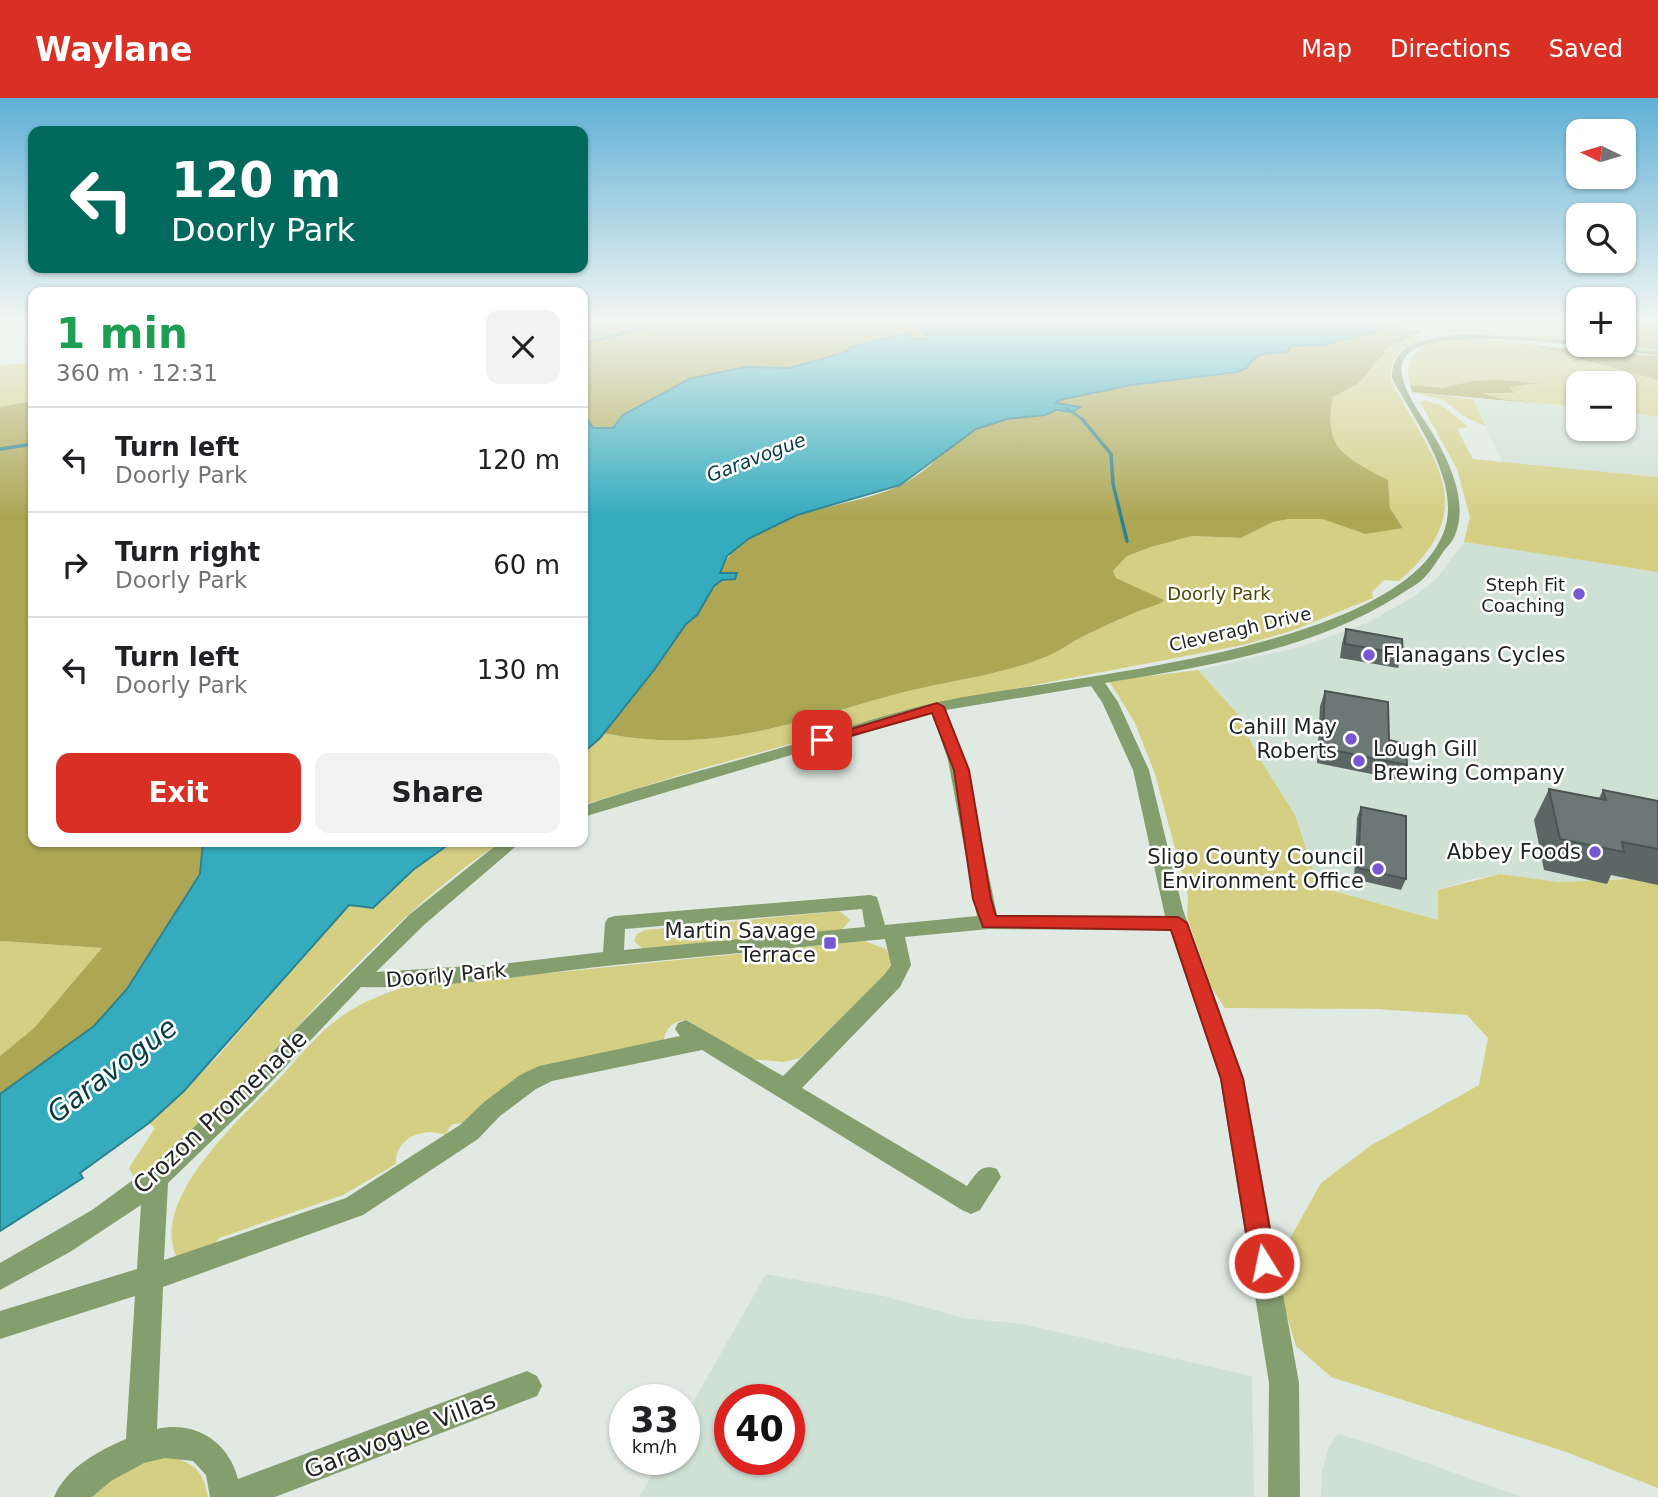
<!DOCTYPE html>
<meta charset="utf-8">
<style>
body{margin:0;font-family:"DejaVu Sans",sans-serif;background:#f2f2f2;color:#202124;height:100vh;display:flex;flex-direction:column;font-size:26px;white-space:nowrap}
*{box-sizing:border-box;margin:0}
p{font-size:23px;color:#757577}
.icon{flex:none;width:38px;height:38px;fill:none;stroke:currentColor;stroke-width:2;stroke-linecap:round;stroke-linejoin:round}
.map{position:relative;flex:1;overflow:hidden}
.panel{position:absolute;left:28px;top:189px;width:560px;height:560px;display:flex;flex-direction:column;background:#fff;border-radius:14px;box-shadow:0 2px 5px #0004}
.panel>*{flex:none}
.hud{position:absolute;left:28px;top:28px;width:560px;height:147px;border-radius:14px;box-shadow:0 2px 5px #0004;background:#00695c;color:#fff;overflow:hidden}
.needle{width:46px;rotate:275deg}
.fabs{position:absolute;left:1566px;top:21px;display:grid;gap:14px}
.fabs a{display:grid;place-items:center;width:70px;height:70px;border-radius:14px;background:#fff;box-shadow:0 2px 5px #0004;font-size:35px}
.speed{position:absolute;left:609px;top:1286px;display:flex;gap:14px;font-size:35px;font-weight:700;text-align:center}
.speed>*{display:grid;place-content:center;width:91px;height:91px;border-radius:50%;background:#fff;box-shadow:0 2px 5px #0004;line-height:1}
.speed small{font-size:18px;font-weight:400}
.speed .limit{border:10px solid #d22;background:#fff;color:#111}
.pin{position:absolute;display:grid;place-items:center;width:60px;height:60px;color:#fff;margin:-30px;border-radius:14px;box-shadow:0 4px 10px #0006}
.me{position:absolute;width:77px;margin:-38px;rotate:350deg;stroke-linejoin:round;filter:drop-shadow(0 0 5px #0008)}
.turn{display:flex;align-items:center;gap:24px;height:147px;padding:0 28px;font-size:32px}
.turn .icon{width:91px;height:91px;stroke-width:2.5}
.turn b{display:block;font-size:49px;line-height:60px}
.round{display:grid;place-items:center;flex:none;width:74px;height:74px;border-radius:14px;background:#f2f2f2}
.headline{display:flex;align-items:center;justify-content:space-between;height:119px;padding:0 28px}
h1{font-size:42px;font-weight:600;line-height:52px;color:#1e9e55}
.primary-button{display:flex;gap:14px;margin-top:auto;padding:14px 28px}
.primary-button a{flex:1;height:80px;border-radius:14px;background:#d93025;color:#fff;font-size:28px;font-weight:600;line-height:80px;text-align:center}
.primary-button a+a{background:#f2f2f2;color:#202124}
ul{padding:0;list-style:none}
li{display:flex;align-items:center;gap:21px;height:105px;padding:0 28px;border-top:2px solid #e0e0e0}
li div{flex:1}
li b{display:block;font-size:26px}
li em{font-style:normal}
header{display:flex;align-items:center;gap:42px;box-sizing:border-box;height:98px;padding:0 35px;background:#d93025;color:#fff}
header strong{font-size:33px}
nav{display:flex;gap:38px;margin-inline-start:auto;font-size:24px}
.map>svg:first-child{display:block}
.built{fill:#cfe1d5;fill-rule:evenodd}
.green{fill:#d5cf84}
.forest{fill:#ada755}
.water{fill:#35abbe;stroke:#2e828f;stroke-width:2}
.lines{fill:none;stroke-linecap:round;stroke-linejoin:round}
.stream-far1{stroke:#2e828f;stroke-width:2.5}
.stream{stroke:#2e828f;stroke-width:3.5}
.minor{fill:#859e6e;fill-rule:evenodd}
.wall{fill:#5c6765}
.building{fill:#6b7875;stroke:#4b5452;stroke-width:2}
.route{fill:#d93025;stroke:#8d1f18;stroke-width:2}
.poi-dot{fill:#7558d2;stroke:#fff;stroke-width:2.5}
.labels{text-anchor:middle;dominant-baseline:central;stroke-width:5;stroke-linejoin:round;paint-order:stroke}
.far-poi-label{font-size:18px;fill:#1e2220;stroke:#fff;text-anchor:end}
.far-park-label{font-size:18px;fill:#4d4805;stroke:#fff}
.far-street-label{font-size:18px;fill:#1e2220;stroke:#fff}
.far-water-label{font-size:19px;font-style:italic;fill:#053b43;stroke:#fff}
.poi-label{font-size:21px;fill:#1e2220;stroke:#fff;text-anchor:end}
.street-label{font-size:21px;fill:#1e2220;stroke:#fff}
.near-street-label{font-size:24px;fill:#1e2220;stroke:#fff}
.near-water-label{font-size:28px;font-style:italic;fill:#053b43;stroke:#fff}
</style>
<header>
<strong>Waylane</strong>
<nav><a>Map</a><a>Directions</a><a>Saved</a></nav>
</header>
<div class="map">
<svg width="1658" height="1399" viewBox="0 0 1658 1399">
<rect width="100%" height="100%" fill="#e0eae3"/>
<!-- built -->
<g class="built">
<polygon points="1473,301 1578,309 1578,331 1624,331 1624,313 1658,319 1658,379 1502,364"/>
<polygon points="1464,444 1658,474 1658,780 1559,784 1500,776 1468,782 1438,792 1439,822 1319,789 1295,717 1257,656 1238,616 1198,572 1300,549 1367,525 1413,499 1437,480"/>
<path d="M 766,1176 L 884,1198 L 964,1220 L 1022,1226 L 1252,1278 L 1254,1399 L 639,1399 L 661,1362 L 684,1362 L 684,1320 ZM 730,1302 L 789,1302 L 789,1362 L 730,1362 Z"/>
<polygon points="1338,1336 1381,1349 1522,1399 1321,1399 1322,1374 1328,1351"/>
</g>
<!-- green -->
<g class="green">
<polygon points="1429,222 1578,222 1578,245 1448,234 1424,225"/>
<path d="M 1411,237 L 1424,242 C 1403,249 1388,259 1391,283 C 1433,362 1484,409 1399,483 L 1384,482 L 1372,494 L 1373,500 L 1291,533 L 1243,547 L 935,606 L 700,671 L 583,707 L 583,655 L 603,635 C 716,658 798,622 904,594 C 953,582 1002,577 1048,558 C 1058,554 1067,547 1076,542 C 1102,529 1131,515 1159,506 L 1163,502 L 1116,480 L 1113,473 L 1127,458 L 1151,449 L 1192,438 L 1241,440 L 1273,424 L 1289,421 L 1322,421 L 1365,436 L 1403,429 L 1390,410 L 1388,383 C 1347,360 1322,352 1333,299 L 1359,285 L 1389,249 Z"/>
<path d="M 1487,241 L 1538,247 L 1530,248 L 1658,282 L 1658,319 L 1624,313 L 1624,285 L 1578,285 L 1578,309 L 1502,301 L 1477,294 L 1513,294 L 1509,289 L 1534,284 L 1472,283 L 1443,290 L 1410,287 C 1398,237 1452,242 1487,241 Z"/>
<polygon points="33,265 33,303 0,309 0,267"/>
<polygon points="1412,294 1473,301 1485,328 1467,320 1443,302"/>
<polygon points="1425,302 1443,308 1468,329 1457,331 1473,361 1658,379 1658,474 1464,444 1470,419 1457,371 1420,304"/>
<polygon points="1198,572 1238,616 1257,656 1295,717 1319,789 1438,822 1438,792 1500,776 1559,784 1658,780 1658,1390 1566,1354 1331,1279 1296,1248 1277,1185 1283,1153 1321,1085 1370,1048 1479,987 1488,940 1467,917 1376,911 1225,910 1211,889 1187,819 1188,798 1155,676 1135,625 1109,583"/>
<path d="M 452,744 L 501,744 C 387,819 302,930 205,1024 C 183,1045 159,1064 136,1083 L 129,1070 L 155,1030 L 149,1025 L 184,993 L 219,957 L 349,806 L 413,772 Z"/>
<polygon points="840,813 850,822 842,832 643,851 634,843 637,836 645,832"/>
<polygon points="0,843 102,850 34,930 0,958"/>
<path d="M 864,843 L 886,851 L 892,864 L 883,879 L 800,960 L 784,964 L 750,961 L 687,922 C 671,923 665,931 663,947 L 552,965 L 551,971 L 469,1025 L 452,1026 L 445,1037 C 423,1028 394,1041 396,1066 L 343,1097 L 219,1140 L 209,1153 L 178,1162 C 146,1103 242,1019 279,981 C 298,960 316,937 339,920 C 358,906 379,897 402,890 Z"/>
<path d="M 170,1358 C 195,1366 203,1373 208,1399 L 86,1399 L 139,1363 Z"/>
</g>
<!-- forest -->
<g class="forest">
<polygon points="583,222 939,222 911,224 928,237 926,241 872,244 790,270 745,269 689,281 623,317 613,330 593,330 583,314"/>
<path d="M 1386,222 L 1402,224 L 1397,226 L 1397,229 L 1422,234 L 1389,249 L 1359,285 L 1333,299 C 1322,352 1347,360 1388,382 L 1390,410 L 1403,430 L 1365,436 L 1322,421 L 1289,421 L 1273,424 L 1241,440 L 1192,438 L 1151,449 L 1127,458 L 1113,473 L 1116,480 L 1164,502 L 1159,506 C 1131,515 1102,529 1076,542 C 1067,547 1058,554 1048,558 C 1002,577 953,582 904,594 C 799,622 715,658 603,635 L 686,526 C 701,514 706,494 722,482 L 719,476 C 748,408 843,415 901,387 C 921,377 939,359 956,344 C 979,324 1043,311 1072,314 L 1078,309 L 1056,305 L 1059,302 L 1131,287 L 1237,274 L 1259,256 L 1287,254 L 1290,248 C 1322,248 1362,244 1386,222 Z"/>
<polygon points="1624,222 1658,222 1658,252 1612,247 1624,247"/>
<polygon points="1529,247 1658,258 1658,282"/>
<polygon points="1499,282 1538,285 1510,289 1514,295 1481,295 1502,301 1552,307 1412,294 1410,287 1443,290 1472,283"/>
<polygon points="33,303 33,744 203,745 200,775 127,891 94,928 0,996 0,958 34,930 102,850 0,843 0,309"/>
</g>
<!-- water -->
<g class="water">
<path d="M 1376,222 L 1381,227 L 1377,233 L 1323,247 L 1291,248 L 1287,254 C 1270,255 1255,253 1247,270 L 1237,274 L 1131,287 L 1059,302 L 1056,305 L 1080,309 L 1072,314 L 1056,312 L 1045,317 L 1007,321 L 976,331 L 900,387 L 797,417 L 748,441 L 727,458 L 720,475 L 737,475 L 735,481 L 722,482 L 714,488 L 697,517 L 686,526 L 654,572 L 600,640 L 583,655 L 583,314 L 593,330 L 613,330 L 623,317 L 689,281 L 745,269 L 790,270 L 848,253 L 850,249 L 908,235 L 914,241 L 926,241 L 928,237 L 909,224 L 914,223 Z"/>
<polygon points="203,744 452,744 413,772 373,810 349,807 184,993 149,1025 80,1075 83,1080 0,1133 0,996 94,928 127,891 200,776"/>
</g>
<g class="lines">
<!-- stream-far1 -->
<g class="stream-far1">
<polyline points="895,222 909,224"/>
<polyline points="583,245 675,222"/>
<polyline points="1066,310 1085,323"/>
</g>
<!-- stream -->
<g class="stream">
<polyline points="1082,321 1111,356 1113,386 1127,443"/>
<polyline points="0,351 33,346"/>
</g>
<!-- minor -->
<path class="minor" d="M 1464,236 L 1568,242 L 1578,243 L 1578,247 L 1658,253 L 1658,257 C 1615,253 1426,221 1404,261 C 1392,282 1425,321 1436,341 C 1451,368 1468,405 1455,437 C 1453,443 1447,449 1443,454 C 1437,463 1431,473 1424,480 C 1417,487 1406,492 1398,498 C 1313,552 1203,569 1105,585 L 1118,604 L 1149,672 L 1183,812 L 1244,980 L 1299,1285 L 1300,1399 L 1268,1399 L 1269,1285 L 1220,980 L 1170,832 L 989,831 L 905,839 L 911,867 L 900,889 L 802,990 L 967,1088 C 976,1076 981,1065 997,1071 L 1001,1079 L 980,1112 L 971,1116 L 962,1112 L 702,952 L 552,983 L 536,991 L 500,1018 L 478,1041 L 363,1117 L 163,1189 L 157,1331 C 195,1322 229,1344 238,1381 L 527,1273 L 537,1278 L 542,1288 L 537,1298 L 275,1399 L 210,1399 L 206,1377 L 193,1363 L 165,1360 L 144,1365 L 111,1383 L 92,1399 L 54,1399 C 66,1370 98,1353 126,1341 L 135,1198 L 0,1241 L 0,1213 L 137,1171 L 141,1107 L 70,1154 L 0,1192 L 0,1165 L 92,1112 L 148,1071 L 238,989 L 410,816 L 500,744 L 521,744 L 425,826 L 376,874 L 501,866 L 603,854 L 605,825 L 608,820 L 615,818 L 870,797 L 877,799 L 885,827 L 977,818 L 948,662 L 932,615 L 583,719 L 583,708 C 647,686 712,670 777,651 C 829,636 881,617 934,605 C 1049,579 1394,556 1443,436 C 1464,386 1414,322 1392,280 C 1392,241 1434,240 1464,236 ZM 1091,588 L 1102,604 L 1133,672 L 1165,818 L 997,817 L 965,662 L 946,612 ZM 862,811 L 865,829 L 624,852 L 625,831 ZM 885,841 L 891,867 L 884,877 L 783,978 L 686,922 L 678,925 L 675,931 L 680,938 L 539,968 L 520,977 L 484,1004 L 460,1027 L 346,1100 L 164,1162 L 168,1085 L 254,1002 L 361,889 C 447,891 530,876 615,867 C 705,858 795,850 885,841 Z"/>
</g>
<!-- wall -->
<g class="wall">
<polygon points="1346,531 1403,556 1398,570 1340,560 1342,545"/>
<polygon points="1325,593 1389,642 1407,667 1401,682 1317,665 1320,608"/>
<polygon points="1549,691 1599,700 1603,692 1658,703 1658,787 1611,777 1607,786 1544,772 1534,722"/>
<polygon points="1361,709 1406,781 1401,792 1354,781 1357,720"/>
</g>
<!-- building -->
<g class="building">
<polygon points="1346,531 1402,541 1403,556 1345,546"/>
<polygon points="1325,593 1388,604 1389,642 1406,646 1407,667 1322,650"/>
<polygon points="1549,691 1606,702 1603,692 1658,703 1658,751 1622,744 1624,754 1560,741"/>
<polygon points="1361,709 1406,718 1406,781 1358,770"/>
</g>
<!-- sky -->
<linearGradient id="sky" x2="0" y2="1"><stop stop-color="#60b0d7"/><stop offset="0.53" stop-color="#f1f6f2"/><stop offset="1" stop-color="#f1f6f2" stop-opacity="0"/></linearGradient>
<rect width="1658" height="418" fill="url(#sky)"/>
<!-- route -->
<polygon class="route" points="937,605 944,609 969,672 991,801 996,818 1178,819 1187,825 1243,981 1276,1165 1272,1173 1264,1177 1255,1173 1251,1165 1221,981 1171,832 983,829 973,801 954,672 932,615 822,646 815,642"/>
<!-- markers -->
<g class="poi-dot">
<circle cx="1579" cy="496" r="7"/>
<circle cx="1369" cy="557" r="7"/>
<circle cx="1351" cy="641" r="7"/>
<circle cx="1359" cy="663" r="7"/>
<circle cx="1595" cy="754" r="7"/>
<circle cx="1378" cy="771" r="7"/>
<rect x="823" y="838" width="14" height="14" rx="3.5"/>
</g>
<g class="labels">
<!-- far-poi labels -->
<g class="far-poi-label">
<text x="1565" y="486">Steph Fit<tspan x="1565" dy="21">Coaching</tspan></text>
</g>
<!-- far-park labels -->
<g class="far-park-label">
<text x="1219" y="495">Doorly Park</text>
</g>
<!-- far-street labels -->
<g class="far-street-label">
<text transform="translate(1240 531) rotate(-13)">Cleveragh Drive</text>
</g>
<!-- far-water labels -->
<g class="far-water-label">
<text transform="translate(756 359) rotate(-21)">Garavogue</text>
</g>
<!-- poi labels -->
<g class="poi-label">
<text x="1383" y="557" text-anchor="start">Flanagans Cycles</text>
<text x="1337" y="629">Cahill May<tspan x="1337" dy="24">Roberts</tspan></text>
<text x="1373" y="651" text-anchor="start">Lough Gill<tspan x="1373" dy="24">Brewing Company</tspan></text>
<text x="1581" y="754">Abbey Foods</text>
<text x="1364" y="759">Sligo County Council<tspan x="1364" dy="24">Environment Office</tspan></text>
<text x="816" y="833">Martin Savage<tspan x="816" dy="24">Terrace</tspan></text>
</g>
<!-- street labels -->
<g class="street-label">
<text transform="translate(446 877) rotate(-5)">Doorly Park</text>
</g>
<!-- near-street labels -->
<g class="near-street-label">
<text transform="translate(220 1014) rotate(-43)">Crozon Promenade</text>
<text transform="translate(400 1337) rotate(-21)">Garavogue Villas</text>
</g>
<!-- near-water labels -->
<g class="near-water-label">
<text transform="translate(112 972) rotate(-37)">Garavogue</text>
</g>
</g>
</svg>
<div class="fabs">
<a><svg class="needle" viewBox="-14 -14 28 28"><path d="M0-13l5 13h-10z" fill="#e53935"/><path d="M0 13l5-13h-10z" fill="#757577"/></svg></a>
<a><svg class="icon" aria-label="search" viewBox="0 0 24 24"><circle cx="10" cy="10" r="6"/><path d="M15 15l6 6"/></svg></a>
<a>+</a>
<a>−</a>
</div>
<div class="speed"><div>33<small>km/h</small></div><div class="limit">40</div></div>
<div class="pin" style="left:822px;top:642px;background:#d93025"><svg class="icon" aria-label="arrive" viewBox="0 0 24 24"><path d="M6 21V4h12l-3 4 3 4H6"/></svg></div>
<svg class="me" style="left:1264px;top:1165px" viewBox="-20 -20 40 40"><circle r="17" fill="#d93025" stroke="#fff" stroke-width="3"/><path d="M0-11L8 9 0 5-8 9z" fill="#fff"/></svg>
<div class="hud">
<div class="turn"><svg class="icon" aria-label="left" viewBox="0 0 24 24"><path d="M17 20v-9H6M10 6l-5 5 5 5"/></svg><div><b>120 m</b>Doorly Park</div></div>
</div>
<section class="panel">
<div class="headline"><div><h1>1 min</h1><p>360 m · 12:31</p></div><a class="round"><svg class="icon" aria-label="close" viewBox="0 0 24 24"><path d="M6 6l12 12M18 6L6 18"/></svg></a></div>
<ul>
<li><svg class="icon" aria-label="left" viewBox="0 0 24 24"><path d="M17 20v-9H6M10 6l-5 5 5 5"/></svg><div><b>Turn left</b><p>Doorly Park</p></div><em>120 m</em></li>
<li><svg class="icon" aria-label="right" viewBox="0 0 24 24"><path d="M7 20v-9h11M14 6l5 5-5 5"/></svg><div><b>Turn right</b><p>Doorly Park</p></div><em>60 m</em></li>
<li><svg class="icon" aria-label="left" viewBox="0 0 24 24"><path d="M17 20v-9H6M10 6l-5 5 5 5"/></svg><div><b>Turn left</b><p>Doorly Park</p></div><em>130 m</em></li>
</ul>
<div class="primary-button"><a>Exit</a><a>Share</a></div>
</section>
</div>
